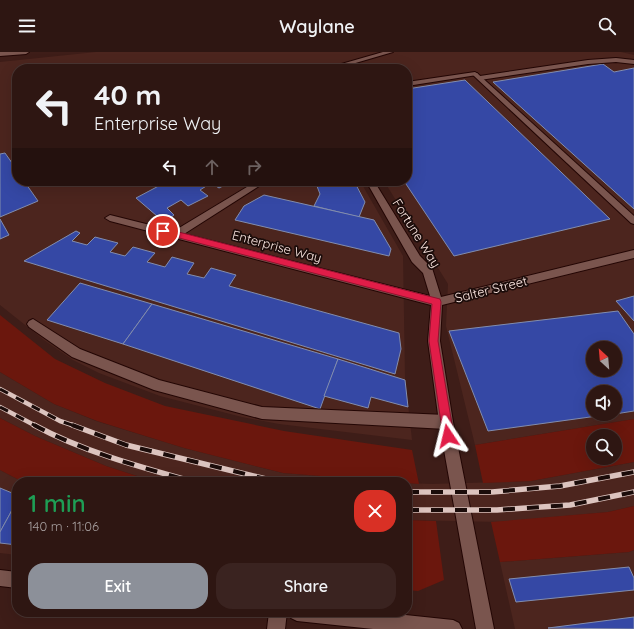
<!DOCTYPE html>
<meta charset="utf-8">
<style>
body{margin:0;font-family:Quicksand,sans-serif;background:#3a2320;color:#f1f3f6;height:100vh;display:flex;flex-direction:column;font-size:15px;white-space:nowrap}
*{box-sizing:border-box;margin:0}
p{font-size:13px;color:#a79f9f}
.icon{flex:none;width:22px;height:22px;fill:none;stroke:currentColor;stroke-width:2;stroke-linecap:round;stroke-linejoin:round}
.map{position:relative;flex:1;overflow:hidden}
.side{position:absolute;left:12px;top:425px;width:400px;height:140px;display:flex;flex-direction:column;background:#2e1612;border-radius:16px;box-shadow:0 4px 16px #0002,0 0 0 1px #493532}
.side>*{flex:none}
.banner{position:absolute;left:12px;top:12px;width:400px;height:122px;border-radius:16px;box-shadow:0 4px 16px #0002,0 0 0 1px #493532;background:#2e1612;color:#f1f3f6;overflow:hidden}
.needle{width:26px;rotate:334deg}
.fabs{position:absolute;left:586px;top:289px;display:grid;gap:8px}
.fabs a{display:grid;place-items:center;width:36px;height:36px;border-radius:50%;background:#2e1612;box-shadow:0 4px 16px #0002,0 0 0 1px #493532;font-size:20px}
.pin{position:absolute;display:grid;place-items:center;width:34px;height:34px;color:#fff;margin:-17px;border:2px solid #fff;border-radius:50%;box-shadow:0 1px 4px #0007}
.me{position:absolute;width:44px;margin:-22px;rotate:350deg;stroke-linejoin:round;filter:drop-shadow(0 0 3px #0008)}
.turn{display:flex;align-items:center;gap:14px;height:84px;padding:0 16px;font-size:18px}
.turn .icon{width:52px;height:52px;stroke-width:2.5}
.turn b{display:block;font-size:28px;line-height:34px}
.lanes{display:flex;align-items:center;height:38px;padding:0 16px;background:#0003;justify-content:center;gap:20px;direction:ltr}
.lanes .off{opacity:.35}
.round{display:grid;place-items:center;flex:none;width:42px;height:42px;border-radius:16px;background:#3a2320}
.summary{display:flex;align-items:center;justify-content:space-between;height:68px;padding:0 16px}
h1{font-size:24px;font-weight:600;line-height:30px;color:#1e9e55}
.primary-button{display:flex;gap:8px;margin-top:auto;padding:8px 16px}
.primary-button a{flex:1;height:46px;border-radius:16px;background:#8c9099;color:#fff;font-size:16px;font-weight:600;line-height:46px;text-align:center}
.primary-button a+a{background:#3a2320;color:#f1f3f6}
header{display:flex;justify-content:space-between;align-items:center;height:52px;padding:0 16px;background:#2e1612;font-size:18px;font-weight:600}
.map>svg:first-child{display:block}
.built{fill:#4c251e;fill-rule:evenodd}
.green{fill:#6b170d;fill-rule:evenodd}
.building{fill:#3548a5;stroke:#828dae;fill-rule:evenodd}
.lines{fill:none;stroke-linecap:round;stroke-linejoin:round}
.lane-casing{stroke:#230604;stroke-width:2}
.street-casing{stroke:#230604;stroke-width:2}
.lane{fill:#7a554e;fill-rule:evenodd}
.street{fill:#7a554e;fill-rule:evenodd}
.rail-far1-casing{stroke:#dcc4bf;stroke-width:4.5}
.rail-casing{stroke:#dcc4bf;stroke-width:5.5}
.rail-far1{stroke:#1b0c0a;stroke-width:3;stroke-dasharray:9;stroke-linecap:butt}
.rail{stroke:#1b0c0a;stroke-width:4;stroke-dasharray:12;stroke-linecap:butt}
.route{fill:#e11d48;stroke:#92132f}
.labels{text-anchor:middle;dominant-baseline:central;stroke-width:3.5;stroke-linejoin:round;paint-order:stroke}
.street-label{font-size:13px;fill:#fce6e1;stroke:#1b0c0a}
</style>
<header><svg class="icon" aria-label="menu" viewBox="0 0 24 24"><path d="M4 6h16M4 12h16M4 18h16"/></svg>Waylane<svg class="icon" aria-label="search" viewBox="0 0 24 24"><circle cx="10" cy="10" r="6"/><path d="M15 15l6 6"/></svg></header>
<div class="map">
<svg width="634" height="577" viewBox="0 0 634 577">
<rect width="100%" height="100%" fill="#3e1d18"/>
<!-- built -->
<g class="built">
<path d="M 96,0 L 621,0 L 634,3 L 634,367 L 475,393 L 446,274 L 448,232 L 384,129 L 407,129 L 407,17 L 17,17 L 17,129 L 360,129 L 403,204 L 405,325 L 412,388 L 279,372 L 242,365 L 160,344 L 99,321 L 73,308 L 44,288 L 0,253 L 0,10 ZM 593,296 L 615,296 L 615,318 L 593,318 ZM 593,340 L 615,340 L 615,362 L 593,362 Z"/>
<polygon points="0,320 54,352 96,369 184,396 283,421 399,430 155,430 106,414 35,384 0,366"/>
<polygon points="634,410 634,454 608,460 501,470 407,468 407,431 431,432 531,429"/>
<polygon points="0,418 23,430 17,430 17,503 0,501"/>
<polygon points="634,498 634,577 515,577 500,510 629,500"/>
</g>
<!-- green -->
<g class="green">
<polygon points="0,263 55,307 105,331 165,354 284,379 412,398 419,432 283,421 184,396 97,369 54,352 0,320"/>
<polygon points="0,366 35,384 106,414 155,430 23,430 0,418"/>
<path d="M 634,367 L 634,410 L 531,429 L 483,431 L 475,393 ZM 593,384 L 615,384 L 615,406 L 593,406 Z"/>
<polygon points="634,454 634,498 629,500 500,510 491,470 608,460"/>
<polygon points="407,468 436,469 444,528 418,539 407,538"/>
</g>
<!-- building -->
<g class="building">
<polygon points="603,12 614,20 634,16 634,157 493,30"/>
<polygon points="465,28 610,167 454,204 404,129 407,129 407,37"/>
<polygon points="5,101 17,118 17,129 24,129 38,149 0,165 0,102"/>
<polygon points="168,129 233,129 219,136 211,131 200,138 208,144 188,154 181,148 167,156 174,163 164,170 136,146"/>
<polygon points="315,129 354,129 365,150 359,165 314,154 320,142"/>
<polygon points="264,143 374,168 391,197 389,204 235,168 244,154"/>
<polygon points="0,167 9,183 0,187"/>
<polygon points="76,179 80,181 72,189 87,193 95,185 118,191 110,200 125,204 133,195 155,201 147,210 165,215 172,205 194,211 187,222 204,226 211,216 236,223 229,234 399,281 401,297 395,322 24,209"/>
<polygon points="80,231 152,252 123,292 47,268"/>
<polygon points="634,244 634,269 616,249"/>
<polygon points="152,252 338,307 320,357 123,292"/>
<path d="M 618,259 L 634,282 L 634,359 L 615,362 L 615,340 L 593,340 L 593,362 L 612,362 L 488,379 L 449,279 ZM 593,296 L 615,296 L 615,318 L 593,318 Z"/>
<polygon points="338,307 405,328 408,355 371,345 368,356 324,344"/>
<polygon points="0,436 17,443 17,449 0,480"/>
<polygon points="17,449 17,493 0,491 0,480"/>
<polygon points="629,515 634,526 634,538 516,550 509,527"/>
<polygon points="634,565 634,577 548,576"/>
</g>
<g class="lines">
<!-- lane casing -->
<g class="lane-casing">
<g id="lane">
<polygon points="0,0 29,0 26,2 0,4"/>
<polygon points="383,0 393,0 335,17 324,17"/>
<polygon points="616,6 634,8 634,12 616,10 588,12 480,28 477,26 480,24 588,8"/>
<polygon points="475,20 478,22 477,23 407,34 407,30"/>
<polygon points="33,267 80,297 159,328 262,355 446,363 451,365 453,370 451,375 446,377 262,367 154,338 72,305 29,275 27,272 29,269"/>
<polygon points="269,560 287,560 285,577 267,577"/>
</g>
</g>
<!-- street casing -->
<g class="street-casing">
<g id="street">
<polygon points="473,21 477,21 634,164 634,172 631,171 473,23"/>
<polygon points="257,129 267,129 184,182 430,244 423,221 412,210 366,129 374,129 420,204 432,216 441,245 634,198 634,206 442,253 440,289 453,370 494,577 476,577 439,370 428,289 431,253 110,169 105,166 110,163 174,179"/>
<polygon points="0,518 17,520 17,536 0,534"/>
<polygon points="288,560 377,560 453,568 459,571 462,577 373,577 297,569 291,566"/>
</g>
</g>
<!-- lane -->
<use href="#lane" class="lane"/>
<!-- street -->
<use href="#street" class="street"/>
<!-- rail-far1 casing -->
<g class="rail-far1-casing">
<g id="rail-far1">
<polyline points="0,337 60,369 75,374"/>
<polyline points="0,355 36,374"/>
</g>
</g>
<!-- rail casing -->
<g class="rail-casing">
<g id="rail">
<path d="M 34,373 C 84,400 140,415 194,430"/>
<polyline points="72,373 126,393 266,427 288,430"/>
<polyline points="407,440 492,440 560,434 634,420"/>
<polyline points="407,458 497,458 570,453 634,440"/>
</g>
</g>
<!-- rail-far1 -->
<use href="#rail-far1" class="rail-far1"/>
<!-- rail -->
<use href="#rail" class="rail"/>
</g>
<!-- route -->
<polygon class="route" points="163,176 440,247 441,250 438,289 454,384 452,387 448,389 445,387 443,384 429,289 432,252 160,181 160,177"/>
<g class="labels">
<!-- street labels -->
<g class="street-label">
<text transform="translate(417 181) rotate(58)">Fortune Way</text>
<text transform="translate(277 194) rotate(15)">Enterprise Way</text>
<text transform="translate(491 237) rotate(-14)">Salter Street</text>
</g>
</g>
</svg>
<div class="fabs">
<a><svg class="needle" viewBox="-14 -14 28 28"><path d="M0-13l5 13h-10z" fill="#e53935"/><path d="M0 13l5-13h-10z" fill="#a79f9f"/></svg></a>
<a><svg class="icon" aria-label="sound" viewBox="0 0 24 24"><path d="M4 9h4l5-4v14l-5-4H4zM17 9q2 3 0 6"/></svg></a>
<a><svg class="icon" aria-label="search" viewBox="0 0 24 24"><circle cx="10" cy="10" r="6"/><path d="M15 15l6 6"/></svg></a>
</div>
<div class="pin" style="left:163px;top:179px;background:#d93025"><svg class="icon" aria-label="arrive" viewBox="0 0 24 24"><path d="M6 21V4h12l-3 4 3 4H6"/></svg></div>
<svg class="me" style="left:448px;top:384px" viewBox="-20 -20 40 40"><path d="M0-17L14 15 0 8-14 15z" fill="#e11d48" stroke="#fff" stroke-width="4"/></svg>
<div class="banner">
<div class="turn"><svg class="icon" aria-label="left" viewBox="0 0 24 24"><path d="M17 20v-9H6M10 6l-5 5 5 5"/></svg><div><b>40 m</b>Enterprise Way</div></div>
<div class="lanes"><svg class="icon" aria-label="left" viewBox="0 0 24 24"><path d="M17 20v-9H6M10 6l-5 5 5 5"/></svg><svg class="icon off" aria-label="ahead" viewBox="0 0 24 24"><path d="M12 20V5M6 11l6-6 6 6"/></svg><svg class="icon off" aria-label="right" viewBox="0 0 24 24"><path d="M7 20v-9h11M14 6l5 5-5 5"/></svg></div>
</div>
<section class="side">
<div class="summary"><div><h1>1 min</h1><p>140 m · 11:06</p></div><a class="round" style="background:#d93025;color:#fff"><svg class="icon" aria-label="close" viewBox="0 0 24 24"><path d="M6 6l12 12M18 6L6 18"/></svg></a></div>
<div class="primary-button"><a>Exit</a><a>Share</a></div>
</section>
</div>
